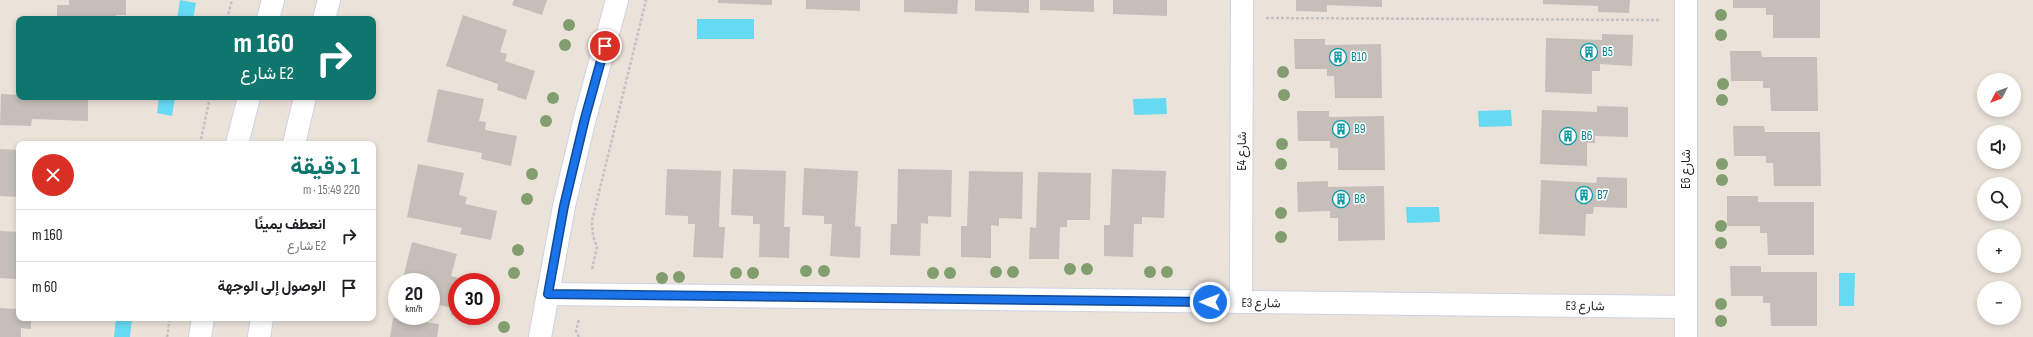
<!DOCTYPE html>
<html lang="ar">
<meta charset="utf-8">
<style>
body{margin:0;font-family:"Sofia Sans Condensed",Vazirmatn,sans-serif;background:#f2f2f2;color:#202124;direction:rtl;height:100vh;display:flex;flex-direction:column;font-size:15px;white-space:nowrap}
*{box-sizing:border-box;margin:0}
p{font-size:13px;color:#757577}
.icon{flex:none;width:22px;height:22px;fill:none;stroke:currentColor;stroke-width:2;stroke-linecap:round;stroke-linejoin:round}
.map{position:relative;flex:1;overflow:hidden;direction:ltr}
.details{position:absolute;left:16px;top:141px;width:360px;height:180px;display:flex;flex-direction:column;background:#fff;border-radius:8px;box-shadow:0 2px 6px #0003;direction:rtl}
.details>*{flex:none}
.guide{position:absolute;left:16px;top:16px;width:360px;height:84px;border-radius:8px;box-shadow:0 2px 6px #0003;direction:rtl;background:#0f766e;color:#fff;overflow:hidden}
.needle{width:26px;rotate:229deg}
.tools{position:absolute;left:1977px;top:73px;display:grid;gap:8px}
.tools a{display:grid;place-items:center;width:44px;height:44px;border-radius:50%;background:#fff;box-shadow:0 2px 6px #0003;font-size:20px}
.speed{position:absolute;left:388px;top:273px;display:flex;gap:8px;font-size:20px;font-weight:700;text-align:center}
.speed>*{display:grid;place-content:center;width:52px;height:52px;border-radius:50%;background:#fff;box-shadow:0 2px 6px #0003;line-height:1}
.speed small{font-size:10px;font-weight:400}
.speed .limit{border:6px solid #d22;background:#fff;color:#111}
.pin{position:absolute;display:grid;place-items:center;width:34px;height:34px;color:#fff;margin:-17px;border:2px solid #fff;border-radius:50%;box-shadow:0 1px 4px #0007}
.me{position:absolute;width:44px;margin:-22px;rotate:271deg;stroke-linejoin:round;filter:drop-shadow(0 0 3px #0008)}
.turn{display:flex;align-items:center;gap:14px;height:84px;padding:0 16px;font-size:18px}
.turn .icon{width:52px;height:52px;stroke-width:2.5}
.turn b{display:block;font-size:28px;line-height:34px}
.round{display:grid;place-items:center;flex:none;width:42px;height:42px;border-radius:21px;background:#f2f2f2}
.head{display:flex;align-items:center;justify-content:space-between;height:68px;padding:0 16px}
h1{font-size:24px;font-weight:700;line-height:30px;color:#0f766e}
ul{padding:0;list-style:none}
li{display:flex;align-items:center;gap:12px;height:52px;padding:0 16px;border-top:1px solid #e0e0e0}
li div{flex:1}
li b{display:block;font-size:15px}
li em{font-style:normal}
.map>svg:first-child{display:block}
.water{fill:#66daf3}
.building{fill:#c6bfb9}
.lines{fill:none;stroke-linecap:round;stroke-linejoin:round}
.minor-casing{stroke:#ced3e2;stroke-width:24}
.tertiary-casing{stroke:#ced3e2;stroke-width:24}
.path{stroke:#c3c3c3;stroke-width:2.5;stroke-dasharray:3 2;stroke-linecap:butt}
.minor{stroke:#fff;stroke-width:22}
.tertiary{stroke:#fff;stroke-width:22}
.tree{fill:#839e6e}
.route-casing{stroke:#114b97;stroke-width:10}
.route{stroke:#1a73e8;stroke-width:7}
.labels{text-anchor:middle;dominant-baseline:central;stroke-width:3;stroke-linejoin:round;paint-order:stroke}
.culture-label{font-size:13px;fill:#0d838f;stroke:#fff;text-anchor:start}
.street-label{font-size:13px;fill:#282828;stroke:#fff}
</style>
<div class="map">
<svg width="2033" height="337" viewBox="0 0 2033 337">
<rect width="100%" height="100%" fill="#ebe2d9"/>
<!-- water -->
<g class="water">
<polygon points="180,0 196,3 193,19 177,19"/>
<rect x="697" y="19" width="57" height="20"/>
<polygon points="159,97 175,97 172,116 157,113"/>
<polygon points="1166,98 1167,114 1134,115 1133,99"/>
<polygon points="1511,110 1512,126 1479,127 1478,111"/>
<polygon points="1406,207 1439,207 1440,222 1407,223"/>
<polygon points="1839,273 1855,273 1854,306 1839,306"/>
<polygon points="116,318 132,318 130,337 114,337"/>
</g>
<!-- building -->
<g class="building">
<polygon points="69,0 126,0 126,15 116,15 116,19 29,19 29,16 57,17 57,5 69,5"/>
<polygon points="514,0 547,0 542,15 512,5"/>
<polygon points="718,0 772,0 772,5 718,3"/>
<polygon points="806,0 860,0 860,11 806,9"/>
<polygon points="904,0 958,0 957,14 904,12"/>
<polygon points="975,0 1029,0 1029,13 975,11"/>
<polygon points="1040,0 1094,0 1094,12 1040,10"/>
<polygon points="1113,0 1167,0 1167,16 1113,14"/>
<polygon points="1296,0 1382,0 1382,7 1327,5 1327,12 1296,11"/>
<polygon points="1543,0 1630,0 1629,13 1598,12 1598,6 1543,4"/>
<polygon points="1733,0 1820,0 1820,38 1773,38 1773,15 1766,15 1766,8 1733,8"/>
<polygon points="463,15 507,30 500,52 507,54 505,61 535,71 526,100 497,90 498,84 446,66"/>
<polygon points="1602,34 1633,35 1632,66 1600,64 1600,71 1592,71 1592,94 1545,92 1546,38 1602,40"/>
<polygon points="1294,39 1325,39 1325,45 1381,44 1382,98 1335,98 1334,76 1327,76 1327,69 1295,69"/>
<polygon points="1730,51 1761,51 1762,57 1817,57 1818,111 1771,111 1770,88 1763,88 1763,81 1731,81"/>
<polygon points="438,89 484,99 479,121 486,122 485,130 517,136 511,166 481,159 482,153 427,142"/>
<polygon points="1,94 19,95 19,97 88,97 88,121 32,119 31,126 0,125"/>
<polygon points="1597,106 1628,107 1628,137 1595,136 1595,143 1587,143 1587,166 1540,164 1542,110 1597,112"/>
<polygon points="1297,111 1329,111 1329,117 1384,116 1385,170 1338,170 1338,148 1330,148 1330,141 1298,141"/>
<polygon points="1733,126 1764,126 1765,132 1820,132 1821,186 1774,186 1773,163 1766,163 1766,156 1734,156"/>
<polygon points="0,149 19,150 19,197 0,196"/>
<polygon points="418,164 464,173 459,195 467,197 465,204 497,211 491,240 460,234 462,228 407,217"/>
<polygon points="804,168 858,171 855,226 861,227 860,258 830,256 832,224 824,224 824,216 802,215"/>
<polygon points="667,169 721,171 719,227 725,227 723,258 693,257 695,224 688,224 688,216 665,215"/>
<polygon points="733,169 786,171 784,227 790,227 789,258 759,257 760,224 753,224 753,216 731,215"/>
<polygon points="898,169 952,170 951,217 928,216 928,224 921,223 920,256 890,255 891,224 897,224"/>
<polygon points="1112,169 1166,171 1164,218 1142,217 1142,224 1134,224 1133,257 1104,256 1104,225 1110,225"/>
<polygon points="969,171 1023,172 1022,219 999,218 999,226 991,225 991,258 961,257 961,226 967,226"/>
<polygon points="1038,172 1091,173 1090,220 1067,220 1067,227 1060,227 1059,259 1029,259 1030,227 1036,228"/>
<polygon points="1597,177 1627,178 1627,208 1594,207 1593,214 1586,214 1585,236 1539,234 1541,180 1596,183"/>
<polygon points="1328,181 1328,187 1384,186 1385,240 1338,241 1338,218 1330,218 1330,211 1298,212 1297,182"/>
<polygon points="1727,196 1758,196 1758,202 1814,202 1814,255 1768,255 1767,233 1760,233 1760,226 1727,226"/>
<polygon points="0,231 19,232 16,279 0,278"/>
<polygon points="412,242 457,254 451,276 459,278 457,282 457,316 451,315 452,308 431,303 431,282 402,282"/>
<polygon points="1730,266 1761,266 1761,272 1817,272 1817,326 1771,326 1770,303 1763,303 1763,296 1731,296"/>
<polygon points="0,308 19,309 19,318 31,318 31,329 21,328 21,337 0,337"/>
<polygon points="459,316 483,316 481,322"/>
<polygon points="393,318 439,324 437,337 390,337"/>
</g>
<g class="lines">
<!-- minor casing -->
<g class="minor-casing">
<g id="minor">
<polyline points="548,294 1686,307"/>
<polyline points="1241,302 1242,0"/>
<polyline points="540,337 564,206 585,118 617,0"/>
<polyline points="1686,337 1686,0"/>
</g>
</g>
<!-- tertiary casing -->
<g class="tertiary-casing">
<g id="tertiary">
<polyline points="268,19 273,0"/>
<polyline points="324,19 329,0"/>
<polyline points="237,144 249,97"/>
<polyline points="294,144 305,97"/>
<polyline points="200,337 203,318"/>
<polyline points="259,337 262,318"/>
</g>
</g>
<!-- path -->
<g class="path">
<polyline points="1266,18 1661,20"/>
<polyline points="227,19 232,0"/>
<polyline points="200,144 210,97"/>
<polyline points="592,269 597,247 593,236 592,221 646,0"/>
<polyline points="167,337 170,318"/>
<polyline points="579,337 576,331 579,319"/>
</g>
<!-- minor -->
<use href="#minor" class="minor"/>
<!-- tertiary -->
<use href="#tertiary" class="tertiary"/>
</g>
<!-- trees -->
<g class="tree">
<circle cx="1721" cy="15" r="6"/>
<circle cx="569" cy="25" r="6"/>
<circle cx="1721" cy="35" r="6"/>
<circle cx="565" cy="45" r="6"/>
<circle cx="1283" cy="72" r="6"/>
<circle cx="1723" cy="84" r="6"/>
<circle cx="1284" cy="95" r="6"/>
<circle cx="553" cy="98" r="6"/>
<circle cx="1722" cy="100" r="6"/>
<circle cx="546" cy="121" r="6"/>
<circle cx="1282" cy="144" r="6"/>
<circle cx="1281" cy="164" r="6"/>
<circle cx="1722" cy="164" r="6"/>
<circle cx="532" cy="174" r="6"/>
<circle cx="1722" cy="180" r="6"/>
<circle cx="527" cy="199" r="6"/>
<circle cx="1281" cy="213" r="6"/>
<circle cx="1721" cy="226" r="6"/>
<circle cx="1281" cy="237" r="6"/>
<circle cx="1721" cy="243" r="6"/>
<circle cx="518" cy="250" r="6"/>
<circle cx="1070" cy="269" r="6"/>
<circle cx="1087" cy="269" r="6"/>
<circle cx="806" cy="271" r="6"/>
<circle cx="824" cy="271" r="6"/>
<circle cx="996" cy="272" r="6"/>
<circle cx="1013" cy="272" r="6"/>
<circle cx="1150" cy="272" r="6"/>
<circle cx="1167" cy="272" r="6"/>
<circle cx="514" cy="273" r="6"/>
<circle cx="736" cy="273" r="6"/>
<circle cx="753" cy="273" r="6"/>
<circle cx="933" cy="273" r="6"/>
<circle cx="950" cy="273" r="6"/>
<circle cx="679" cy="277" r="6"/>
<circle cx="662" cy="278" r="6"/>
<circle cx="1721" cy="304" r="6"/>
<circle cx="1721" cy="321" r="6"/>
<circle cx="504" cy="327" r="6"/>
</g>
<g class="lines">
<!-- route casing -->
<g class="route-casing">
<polyline id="route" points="605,46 585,118 564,206 548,294 1210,302"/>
</g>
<!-- route -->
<use href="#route" class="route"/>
</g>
<!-- icons -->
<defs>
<g id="building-ring" transform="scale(0.9)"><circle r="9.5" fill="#fff" stroke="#0f9aa8" stroke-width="1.5"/><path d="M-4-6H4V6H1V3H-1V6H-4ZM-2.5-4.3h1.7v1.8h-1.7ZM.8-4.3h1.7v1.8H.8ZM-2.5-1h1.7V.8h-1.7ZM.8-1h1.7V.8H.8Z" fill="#0f9aa8"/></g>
</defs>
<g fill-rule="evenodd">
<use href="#building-ring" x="1589" y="52"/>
<use href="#building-ring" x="1338" y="57"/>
<use href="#building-ring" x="1341" y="129"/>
<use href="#building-ring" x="1568" y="136"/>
<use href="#building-ring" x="1584" y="195"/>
<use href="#building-ring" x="1341" y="199"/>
</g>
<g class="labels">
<!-- culture labels -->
<g class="culture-label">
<text x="1602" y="52">B5</text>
<text x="1351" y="57">B10</text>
<text x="1354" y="129">B9</text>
<text x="1581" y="136">B6</text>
<text x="1597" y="195">B7</text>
<text x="1354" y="199">B8</text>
</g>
<!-- street labels -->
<g class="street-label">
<text transform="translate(1242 151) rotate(-90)">E4 شارع</text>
<text transform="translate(1686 169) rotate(-90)">E6 شارع</text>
<text transform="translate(1261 303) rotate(1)">E3 شارع</text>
<text transform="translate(1585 306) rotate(1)">E3 شارع</text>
</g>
</g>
</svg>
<div class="tools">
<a><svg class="needle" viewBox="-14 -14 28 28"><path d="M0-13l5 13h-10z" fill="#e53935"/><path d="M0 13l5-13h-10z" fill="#757577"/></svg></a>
<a><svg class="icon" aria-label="sound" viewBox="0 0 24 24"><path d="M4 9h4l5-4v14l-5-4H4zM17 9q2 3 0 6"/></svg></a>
<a><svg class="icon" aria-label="search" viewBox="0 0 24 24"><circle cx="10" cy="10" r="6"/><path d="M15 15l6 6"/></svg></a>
<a>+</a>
<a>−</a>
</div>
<div class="speed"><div>20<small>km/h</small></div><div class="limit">30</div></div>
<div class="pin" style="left:605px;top:46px;background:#d93025"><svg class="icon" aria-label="arrive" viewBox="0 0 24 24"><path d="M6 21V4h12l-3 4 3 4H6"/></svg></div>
<svg class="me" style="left:1210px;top:302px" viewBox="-20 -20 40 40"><circle r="17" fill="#1a73e8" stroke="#fff" stroke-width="3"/><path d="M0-11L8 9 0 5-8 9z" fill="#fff"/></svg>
<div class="guide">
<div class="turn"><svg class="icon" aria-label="right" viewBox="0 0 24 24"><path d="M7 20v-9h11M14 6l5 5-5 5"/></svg><div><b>160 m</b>E2 شارع</div></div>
</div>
<section class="details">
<div class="head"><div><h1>1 دقيقة</h1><p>220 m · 15:49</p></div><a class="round" style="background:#d93025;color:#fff"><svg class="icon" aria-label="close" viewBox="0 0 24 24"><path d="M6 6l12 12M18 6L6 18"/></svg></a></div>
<ul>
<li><svg class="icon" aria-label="right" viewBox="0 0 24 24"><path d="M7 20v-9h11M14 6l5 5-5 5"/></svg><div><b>انعطف يمينًا</b><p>E2 شارع</p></div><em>160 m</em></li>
<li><svg class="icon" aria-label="arrive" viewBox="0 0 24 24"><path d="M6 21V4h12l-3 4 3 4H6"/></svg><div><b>الوصول إلى الوجهة</b></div><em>60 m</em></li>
</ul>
</section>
</div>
